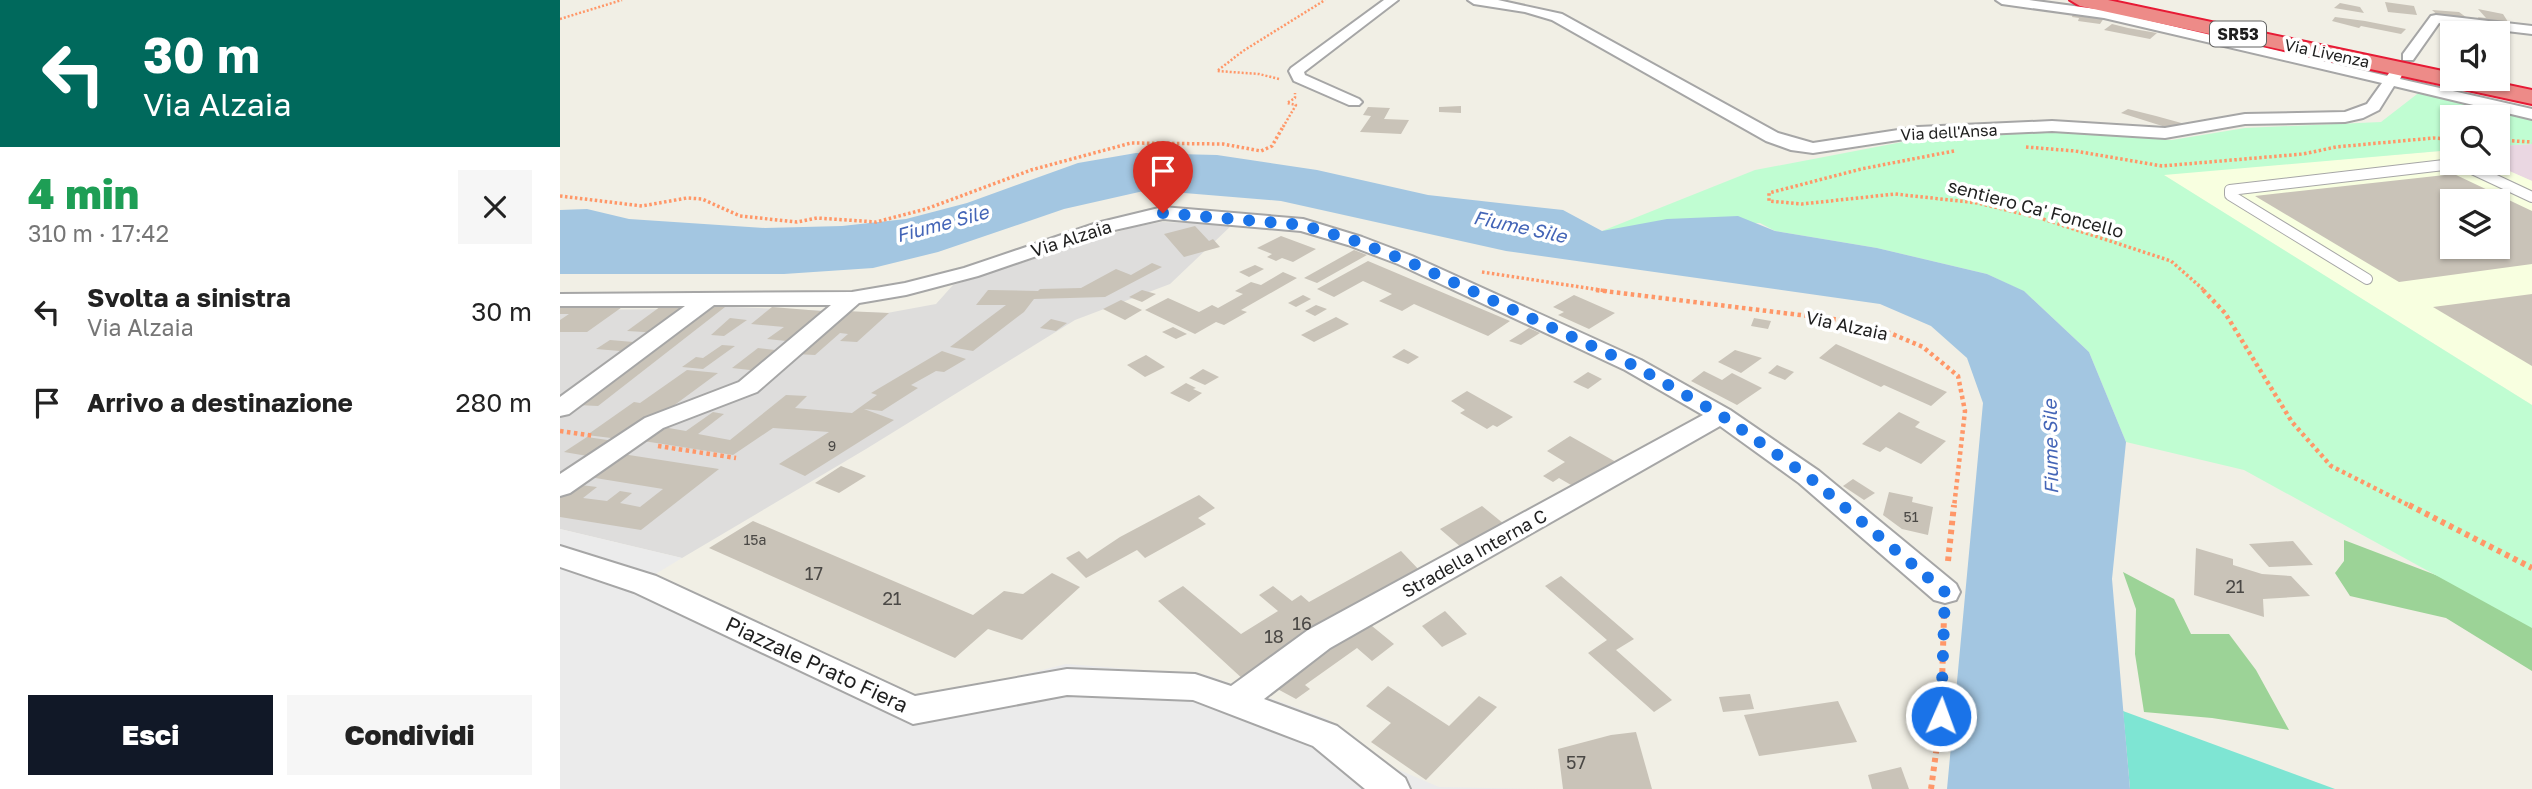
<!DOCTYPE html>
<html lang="it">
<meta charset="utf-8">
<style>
body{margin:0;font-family:"Golos Text",sans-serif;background:#f6f6f6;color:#222;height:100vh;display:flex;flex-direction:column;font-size:26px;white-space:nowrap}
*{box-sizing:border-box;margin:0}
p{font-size:23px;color:#767676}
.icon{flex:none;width:38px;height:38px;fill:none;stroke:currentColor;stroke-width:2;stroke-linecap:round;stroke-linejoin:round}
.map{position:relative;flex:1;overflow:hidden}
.details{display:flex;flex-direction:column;background:#fff;width:560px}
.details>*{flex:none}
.hud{background:#00695c;color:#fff;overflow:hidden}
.buttons{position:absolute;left:1880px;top:21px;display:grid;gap:14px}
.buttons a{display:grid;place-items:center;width:70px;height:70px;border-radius:0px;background:#fff;box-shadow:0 2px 5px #0004;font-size:35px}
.pin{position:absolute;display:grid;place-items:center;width:60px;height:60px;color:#fff;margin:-72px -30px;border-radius:50% 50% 50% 0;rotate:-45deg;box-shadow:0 0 7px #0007}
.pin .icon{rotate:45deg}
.me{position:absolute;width:77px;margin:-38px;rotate:2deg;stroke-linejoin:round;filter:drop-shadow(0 0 5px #0008)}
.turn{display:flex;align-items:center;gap:24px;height:147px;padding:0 28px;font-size:32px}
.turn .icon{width:91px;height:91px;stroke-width:2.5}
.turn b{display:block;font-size:49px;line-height:60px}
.round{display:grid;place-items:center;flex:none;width:74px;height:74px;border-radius:0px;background:#f6f6f6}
.overview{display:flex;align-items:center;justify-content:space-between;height:119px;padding:0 28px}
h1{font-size:42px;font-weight:800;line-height:52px;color:#1e9e55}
.button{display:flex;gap:14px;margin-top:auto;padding:14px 28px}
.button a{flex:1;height:80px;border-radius:0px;background:#111827;color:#fff;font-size:28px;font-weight:800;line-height:80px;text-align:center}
.button a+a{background:#f6f6f6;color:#222}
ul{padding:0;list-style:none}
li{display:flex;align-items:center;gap:21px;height:91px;padding:0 28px}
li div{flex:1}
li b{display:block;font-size:26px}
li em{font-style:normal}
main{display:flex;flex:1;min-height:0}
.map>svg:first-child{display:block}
.residential{fill:#dedddc}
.industrial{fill:#ead7e2}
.education{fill:#f8ffe0;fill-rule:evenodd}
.forest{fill:#9cd397}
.park{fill:#c0fdd2}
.pitch{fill:#7ee5d3}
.parking{fill:#ebebeb}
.water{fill:#a3c6e1}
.building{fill:#c9c3b8;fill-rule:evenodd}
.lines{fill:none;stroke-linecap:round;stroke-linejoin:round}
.lane-casing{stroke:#a6a6a6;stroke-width:12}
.street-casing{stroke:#a6a6a6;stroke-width:4}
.highway-casing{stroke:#e71a35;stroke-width:4}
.path-far3{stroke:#ff9768;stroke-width:2.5;stroke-dasharray:2 2;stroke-linecap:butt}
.path-far2{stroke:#ff9768;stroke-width:3.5;stroke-dasharray:2.5 2.5;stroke-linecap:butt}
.path-far1{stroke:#ff9768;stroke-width:4.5;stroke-dasharray:3.5 3.5;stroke-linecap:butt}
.path{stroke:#ff9768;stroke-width:6;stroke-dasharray:4.5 4.5;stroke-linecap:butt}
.lane{stroke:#fff;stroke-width:10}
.street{fill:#fff;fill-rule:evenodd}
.highway{fill:#ed8b88;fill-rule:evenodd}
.route{stroke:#1a73e8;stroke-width:12;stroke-dasharray:0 21.6}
.labels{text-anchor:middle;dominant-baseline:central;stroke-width:7;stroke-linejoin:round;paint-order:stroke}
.number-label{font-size:14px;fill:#4a4845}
.shield{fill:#fff;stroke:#626262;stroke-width:2}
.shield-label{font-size:16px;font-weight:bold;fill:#1f1f1f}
.far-street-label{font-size:16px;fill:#1f1f1f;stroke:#fff}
.street-label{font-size:18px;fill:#1f1f1f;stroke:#fff}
.near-number-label{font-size:18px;fill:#4a4845}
.water-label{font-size:19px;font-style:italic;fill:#4465b7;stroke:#fff}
.near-street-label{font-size:21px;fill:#1f1f1f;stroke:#fff}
</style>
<main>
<section class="details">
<div class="hud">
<div class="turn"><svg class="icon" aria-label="left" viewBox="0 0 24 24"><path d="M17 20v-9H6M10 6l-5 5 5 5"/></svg><div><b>30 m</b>Via Alzaia</div></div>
</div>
<div class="overview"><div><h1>4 min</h1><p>310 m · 17:42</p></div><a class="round"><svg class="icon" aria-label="close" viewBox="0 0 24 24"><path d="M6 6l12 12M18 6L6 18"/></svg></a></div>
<ul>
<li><svg class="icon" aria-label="left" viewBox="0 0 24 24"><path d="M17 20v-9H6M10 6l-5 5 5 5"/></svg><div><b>Svolta a sinistra</b><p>Via Alzaia</p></div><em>30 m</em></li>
<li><svg class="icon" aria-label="arrive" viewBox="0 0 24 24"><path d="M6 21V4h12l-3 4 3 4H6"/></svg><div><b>Arrivo a destinazione</b></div><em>280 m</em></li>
</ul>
<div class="button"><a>Esci</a><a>Condividi</a></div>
</section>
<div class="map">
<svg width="1972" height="789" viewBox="0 0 1972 789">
<rect width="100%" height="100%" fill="#f1efe5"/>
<!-- residential -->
<polygon class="residential" points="601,222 673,224 610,284 515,320 306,449 122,558 0,529 0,310 128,309 147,306 327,313 376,304 393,285 570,228"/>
<!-- industrial -->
<polygon class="industrial" points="1972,144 1972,181 1931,163 1937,163 1937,146"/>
<!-- education -->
<path class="education" d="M 1892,150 L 1892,163 L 1931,163 L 1972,181 L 1972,405 L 1602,174 ZM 1892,201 L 1937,201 L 1937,247 L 1892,247 Z"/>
<!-- forest -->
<g class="forest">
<polygon points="1784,540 1881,577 1916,579 1972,594 1972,671 1886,618 1790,596 1775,573 1784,561"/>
<polygon points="1563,572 1614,599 1631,634 1669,634 1696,670 1729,730 1652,718 1584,712 1575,654 1576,609"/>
</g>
<!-- park -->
<polygon class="park" points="1861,91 1972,118 1972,144 1937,146 1937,117 1892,117 1892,150 1604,175 1972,405 1972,628 1684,470 1566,442 1529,352 1465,292 1427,274 1317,248 1215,231 1200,223 1042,231 1195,170 1358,139 1491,131 1612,140 1685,128 1821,122"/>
<!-- pitch -->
<polygon class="pitch" points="1563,711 1775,789 1570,789"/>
<!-- parking -->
<polygon class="parking" points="0,529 122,558 74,587 361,700 506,664 647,675 767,719 825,764 879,787 981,789 0,789"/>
<!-- water -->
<polygon class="water" points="576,153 657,155 757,170 868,195 1003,210 1042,231 1107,219 1178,216 1215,231 1317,248 1427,274 1464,291 1529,352 1566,442 1552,579 1570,789 1387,789 1423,403 1407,358 1371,326 1320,304 946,251 721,201 588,190 504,209 378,252 313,268 224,274 0,274 0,210 27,209 69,219 205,228 282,226 346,219 407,203 518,163"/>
<!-- building -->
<g class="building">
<polygon points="1825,2 1854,6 1857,15 1828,12"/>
<polygon points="1780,3 1800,7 1804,13 1774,8"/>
<polygon points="1918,9 1943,14 1950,25 1921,22 1918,17 1926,18"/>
<polygon points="1872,10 1899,12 1910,20 1881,18"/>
<polygon points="1513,14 1544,18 1540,24 1518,21 1519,18 1512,17"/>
<polygon points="1775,17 1805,21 1846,29 1841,34 1801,26 1799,28 1772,21"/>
<polygon points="1552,24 1568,28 1597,33 1590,39 1544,30"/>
<polygon points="901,106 901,113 879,112 879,107"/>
<polygon points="808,107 830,108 824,119 849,120 841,134 800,132 811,116 803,115"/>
<polygon points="1568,109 1596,116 1625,124 1615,130 1561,113"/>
<path d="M 1894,174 L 1972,211 L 1972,264 L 1839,282 L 1695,196 ZM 1892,201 L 1937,201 L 1937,247 L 1892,247 Z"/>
<polygon points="635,226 649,241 653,239 660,247 624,257 604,234"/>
<polygon points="721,236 756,249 733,262 722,258 716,261 707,257 712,254 697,248"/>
<polygon points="794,250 807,255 757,283 744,278"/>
<polygon points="808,261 950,321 928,336 854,304 842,311 819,301 832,294 803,281 774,297 757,289"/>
<polygon points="592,263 602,267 545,297 474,299 464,312 413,351 390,347 446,305 416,305 428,290 478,291 480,289 521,288 556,269 571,275"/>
<polygon points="695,265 704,269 689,277 679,272"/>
<polygon points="723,272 737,278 681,310 687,312 664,325 656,322 635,334 585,310 608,298 639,312 652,305 658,308 683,294 675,291 691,282 701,285"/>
<polygon points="582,290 596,294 582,302 569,297"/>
<polygon points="1972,294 1972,366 1873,307"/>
<polygon points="743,295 751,299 736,307 728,303"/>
<polygon points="1014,295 1055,313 1029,329 998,315 1004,312 993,307"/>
<polygon points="561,300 582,310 565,320 543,309"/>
<polygon points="108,301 141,303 101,333 67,331"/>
<polygon points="0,303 65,305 27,332 0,332 0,320 9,314 0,314"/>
<polygon points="756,305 767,309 755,316 745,311"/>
<polygon points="148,306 165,307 38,406 17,405"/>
<polygon points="212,307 273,312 236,342 207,339 224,327 191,324"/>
<polygon points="285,311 329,313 297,342 280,341 288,334 280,333 255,355 235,354"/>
<polygon points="776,317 789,324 754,342 741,335"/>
<polygon points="170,318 187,320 164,336 151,335"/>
<polygon points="1194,318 1211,321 1208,329 1191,326"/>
<polygon points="491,319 507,323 496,331 480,328"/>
<polygon points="613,327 627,334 616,339 602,332"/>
<polygon points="969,328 980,333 961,345 949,341"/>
<polygon points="50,340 85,343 72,352 36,349"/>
<polygon points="1276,344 1387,392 1371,406 1324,385 1321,387 1259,358"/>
<polygon points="162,345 175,346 143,369 122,367 136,357 143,358"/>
<polygon points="198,348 224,351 199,371 172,368"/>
<polygon points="844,349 859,357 848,364 832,357"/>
<polygon points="1175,350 1202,358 1181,373 1158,362"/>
<polygon points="382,351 406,359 384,372 376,371 351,385 358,388 322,411 304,409 334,420 245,476 219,464 269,432 213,428 173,455 77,440 97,426 126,431 153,412 164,414 138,434 170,440 226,395 247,396 235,408 292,413 317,395 311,393"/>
<polygon points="586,355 605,367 585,377 567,365"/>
<polygon points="1217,365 1234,372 1225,380 1208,373"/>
<polygon points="643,369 659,377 645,385 629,378"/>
<polygon points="127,370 158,373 67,440 27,435 74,402 80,403"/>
<polygon points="1144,371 1162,380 1172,373 1202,388 1177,405 1131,381"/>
<polygon points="1028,372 1042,379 1028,389 1013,382"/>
<polygon points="626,383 636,388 633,389 642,393 629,402 610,393"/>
<polygon points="907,391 953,417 937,427 933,425 927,429 900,413 905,410 891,401"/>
<polygon points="1339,412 1360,422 1355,427 1386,441 1361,464 1326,447 1320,452 1302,444"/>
<polygon points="1010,436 1056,462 1018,489 999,478 993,482 983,476 1005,462 987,451"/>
<polygon points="27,437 61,442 39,458 4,452"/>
<polygon points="56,453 159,469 81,530 0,517 0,493 13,484 37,487 23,498 47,501 60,491 72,493 60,503 80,507 103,489 23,476"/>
<polygon points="281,466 306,476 279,493 255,483"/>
<polygon points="1293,479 1315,493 1304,500 1283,486"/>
<polygon points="1329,492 1353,497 1352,502 1373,507 1368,535 1342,529 1323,515"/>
<polygon points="639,495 655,508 638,518 646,524 585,558 577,550 526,578 506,558 519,551 527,559 560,537"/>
<polygon points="922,506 944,524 902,548 880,529"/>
<polygon points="193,521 413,615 444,591 463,594 492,573 520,587 462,640 428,629 395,658 149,548"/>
<polygon points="1733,541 1753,565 1709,567 1689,544"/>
<polygon points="1636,548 1673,559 1673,565 1702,574 1731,576 1750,596 1703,599 1704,617 1634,595"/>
<polygon points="841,551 861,572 685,681 598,601 623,586 681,634 718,611 699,595 713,586 732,601 741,595 749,602"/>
<polygon points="1001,576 1074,639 1056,650 1112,700 1094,712 1028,653 1047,640 985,586"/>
<polygon points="885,611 907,634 882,647 862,626"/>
<polygon points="801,617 834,644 812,661 797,648 745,685 750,689 736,699 708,684"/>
<polygon points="828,686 889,726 919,696 937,707 866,780 811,742 831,723 806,706"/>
<polygon points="1190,694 1194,709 1163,712 1159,697"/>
<polygon points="1278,701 1297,742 1199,756 1184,715"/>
<polygon points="1076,732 1092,789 1003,789 998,749 1051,735"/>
<polygon points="1341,767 1349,789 1312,789 1308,775"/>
</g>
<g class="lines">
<!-- lane casing -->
<g class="lane-casing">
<polyline id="lane" points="1807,279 1670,195 1670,190 1884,165 1908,167 1972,197"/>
</g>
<!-- street casing -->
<g class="street-casing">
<g id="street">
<polygon points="824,0 838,0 744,72 745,75 799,99 802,102 799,105 789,105 734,81 729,71 731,68"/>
<polygon points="908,0 938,0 1002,14 1218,133 1253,143 1358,127 1492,121 1605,128 1685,114 1785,112 1807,104 1822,83 1544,18 1442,4 1436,0 1469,0 1544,10 1827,76 1831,70 1836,69 1843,73 1840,79 1972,109 1972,119 1834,86 1819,110 1803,118 1785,122 1685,124 1605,138 1492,131 1358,137 1253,153 1231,150 1206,141 992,20 965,12 914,4"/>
<polygon points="1876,15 1972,26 1972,34 1879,23 1853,60 1843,60 1843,54 1871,16"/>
<polygon points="603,207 743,219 802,237 852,256 1081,360 1170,410 1259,471 1396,584 1400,592 1396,600 1385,603 1374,600 1239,483 1160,426 770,648 704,699 777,726 845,778 850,789 805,789 753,746 633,700 507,695 353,724 74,592 0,567 0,546 96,576 355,696 507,669 635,674 671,686 748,630 1143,415 1065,370 838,264 788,245 741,231 603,219 550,231 418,276 346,295 299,303 197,392 103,428 10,493 0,496 0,474 85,418 179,382 271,305 154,305 9,414 0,416 0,397 125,306 0,306 0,294 292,292 345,283 404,268 537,223"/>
</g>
</g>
<!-- highway casing -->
<g class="highway-casing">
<polygon id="highway" points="1510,0 1548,0 1892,73 1892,79 1920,79 1972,90 1972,104 1520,6"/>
</g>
<!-- path-far3 -->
<g class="path-far3">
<polyline points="0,19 62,0"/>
<polyline points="719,79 699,74 657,71 683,51 765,0"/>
<polyline points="723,127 736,105 727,103 735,98 735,93"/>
</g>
<!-- path-far2 -->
<g class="path-far2">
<polyline points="1937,140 1972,142"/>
<polyline points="1466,147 1515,151 1602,166 1743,154 1776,147 1873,138 1892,139"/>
<polyline points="1394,151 1301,169 1209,193 1209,201 1242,204 1335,194 1418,203 1483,219 1611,261 1645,291"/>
<polyline points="0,196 82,206 127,198 142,199 180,216 237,222 257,218 316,222 366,209 471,170 571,143 663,144 701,151 712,146 724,125"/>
<polyline points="922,272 1047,291"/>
</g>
<!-- path-far1 -->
<g class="path-far1">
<polyline points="1036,290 1281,320 1330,333 1363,347 1398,376 1405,411 1394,507"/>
<polyline points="1643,290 1665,313 1732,422 1771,466 1852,507"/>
<polyline points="0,431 34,436"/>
<polyline points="98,446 176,458"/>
</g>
<!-- path -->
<g class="path">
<polyline points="1849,505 1972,568"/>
<polyline points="1388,561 1394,505"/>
<polyline points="1371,789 1381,716 1384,616"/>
</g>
<!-- lane -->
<use href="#lane" class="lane"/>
<!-- street -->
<use href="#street" class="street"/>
<!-- highway -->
<use href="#highway" class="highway"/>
</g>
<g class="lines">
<!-- route -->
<polyline class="route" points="603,213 743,225 795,241 845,260 1073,365 1161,415 1249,477 1385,592 1381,716"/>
</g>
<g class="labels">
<!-- number labels -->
<g class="number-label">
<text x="272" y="445">9</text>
<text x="1351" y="516">51</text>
<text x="195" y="539">15a</text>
</g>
<!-- shield labels -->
<rect class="shield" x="1650" y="21.5" width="56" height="25" rx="5"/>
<g class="shield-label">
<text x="1678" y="34">SR53</text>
</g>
<!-- far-street labels -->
<g class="far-street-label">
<text transform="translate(1767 53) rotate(12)">Via Livenza</text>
<text transform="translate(1389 132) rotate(-3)">Via dell'Ansa</text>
</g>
<!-- street labels -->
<g class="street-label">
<text transform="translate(1476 208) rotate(15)">sentiero Ca' Foncello</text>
<text transform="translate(511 238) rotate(-18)">Via Alzaia</text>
<text transform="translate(1287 325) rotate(12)">Via Alzaia</text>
<text transform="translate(914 553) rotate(-29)">Stradella Interna C</text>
</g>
<!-- near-number labels -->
<g class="near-number-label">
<text x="254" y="573">17</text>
<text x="1675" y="586">21</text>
<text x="332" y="598">21</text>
<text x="742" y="623">16</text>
<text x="714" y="636">18</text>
<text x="1016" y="762">57</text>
</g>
<!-- water labels -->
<g class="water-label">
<text transform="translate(382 223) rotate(-15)">Fiume Sile</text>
<text transform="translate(960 226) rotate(12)">Fiume Sile</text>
<text transform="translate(1490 447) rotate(-91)">Fiume Sile</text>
</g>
<!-- near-street labels -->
<g class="near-street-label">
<text transform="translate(257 664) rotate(25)">Piazzale Prato Fiera</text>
</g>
</g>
</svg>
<div class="buttons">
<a><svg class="icon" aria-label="sound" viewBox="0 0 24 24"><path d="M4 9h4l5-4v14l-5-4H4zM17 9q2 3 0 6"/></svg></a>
<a><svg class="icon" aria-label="search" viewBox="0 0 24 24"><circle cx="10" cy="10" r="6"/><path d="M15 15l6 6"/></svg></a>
<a><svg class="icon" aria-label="layers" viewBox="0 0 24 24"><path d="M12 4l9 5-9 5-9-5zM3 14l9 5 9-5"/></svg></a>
</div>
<div class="pin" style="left:603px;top:213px;background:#d93025"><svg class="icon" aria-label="arrive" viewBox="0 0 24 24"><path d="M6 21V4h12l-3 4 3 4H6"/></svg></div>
<svg class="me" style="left:1381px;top:716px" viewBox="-20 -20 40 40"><circle r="17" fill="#1a73e8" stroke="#fff" stroke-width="3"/><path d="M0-11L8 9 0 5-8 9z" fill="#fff"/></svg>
</div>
</main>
